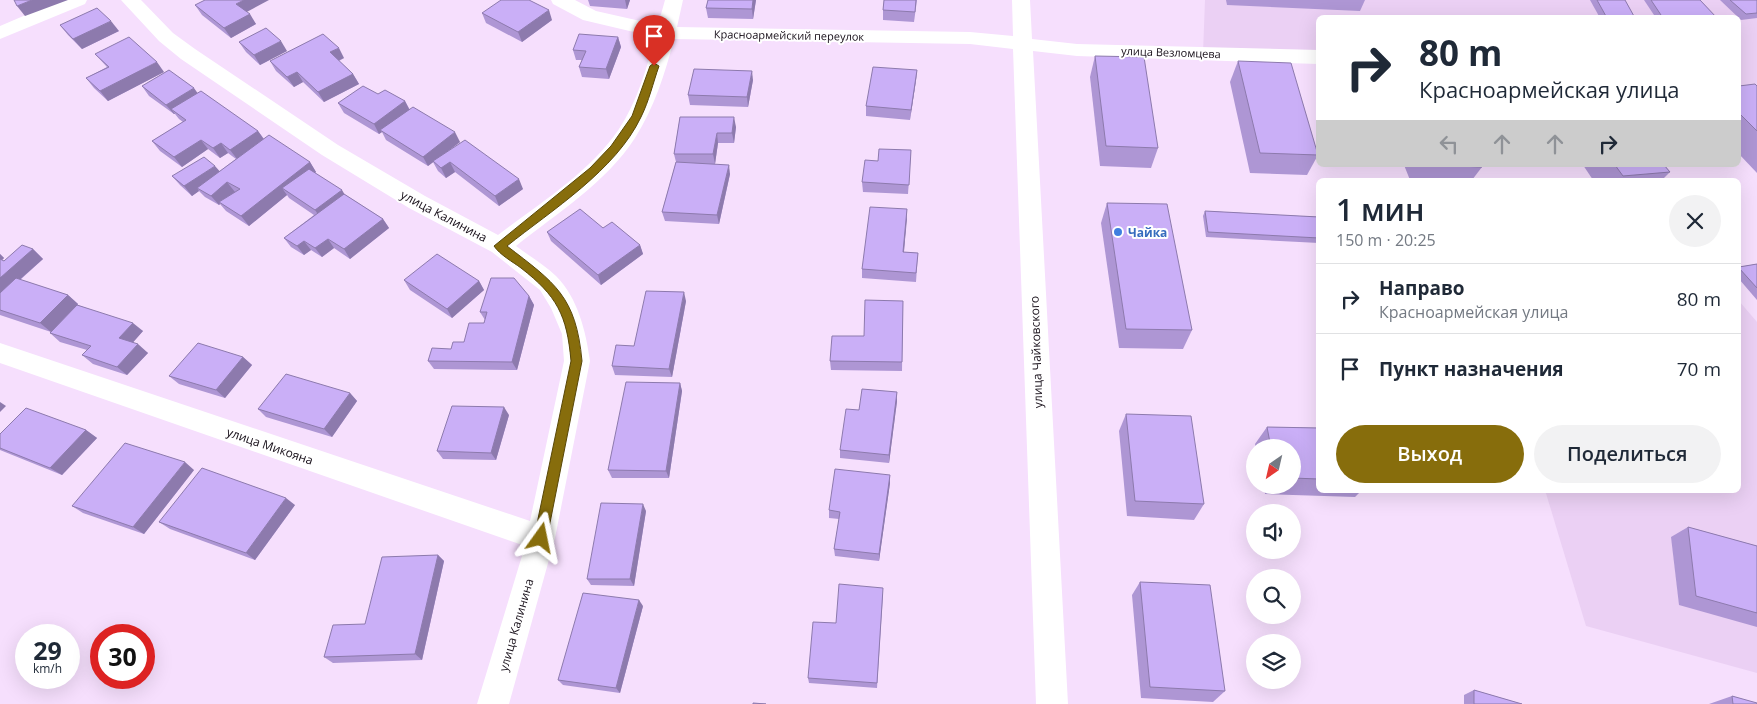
<!DOCTYPE html>
<html lang="ru">
<meta charset="utf-8">
<style>
body{margin:0;font-family:"Open Sans",sans-serif;background:#f2f2f3;color:#1f2937;height:100vh;display:flex;flex-direction:column;font-size:19px;white-space:nowrap}
*{box-sizing:border-box;margin:0}
p{font-size:16px;color:#747a83}
.icon{flex:none;width:28px;height:28px;fill:none;stroke:currentColor;stroke-width:2;stroke-linecap:round;stroke-linejoin:round}
.map{position:relative;flex:1;overflow:hidden}
.details{position:absolute;left:1316px;top:178px;width:425px;height:315px;display:flex;flex-direction:column;background:#fff;border-radius:8px;box-shadow:0 5px 20px #0002}
.details>*{flex:none}
.top-card{position:absolute;left:1316px;top:15px;width:425px;height:152px;border-radius:8px;box-shadow:0 5px 20px #0002;background:#fff;color:#1f2937;overflow:hidden}
.needle{width:32px;rotate:214deg}
.controls{position:absolute;left:1246px;top:439px;display:grid;gap:10px}
.controls a{display:grid;place-items:center;width:55px;height:55px;border-radius:50%;background:#fff;box-shadow:0 5px 20px #0002;font-size:25px}
.speed{position:absolute;left:15px;top:624px;display:flex;gap:10px;font-size:25px;font-weight:700;text-align:center}
.speed>*{display:grid;place-content:center;width:65px;height:65px;border-radius:50%;background:#fff;box-shadow:0 5px 20px #0002;line-height:1}
.speed small{font-size:12px;font-weight:400}
.speed .limit{border:8px solid #d22;background:#fff;color:#111}
.pin{position:absolute;display:grid;place-items:center;width:42px;height:42px;color:#fff;margin:-51px -21px;border-radius:50% 50% 50% 0;rotate:-45deg;box-shadow:0 0 5px #0007}
.pin .icon{rotate:45deg}
.me{position:absolute;width:55px;margin:-28px;rotate:12deg;stroke-linejoin:round;filter:drop-shadow(0 0 4px #0008)}
.turn{display:flex;align-items:center;gap:18px;height:105px;padding:0 20px;font-size:22px}
.turn .icon{width:65px;height:65px;stroke-width:2.5}
.turn b{display:block;font-size:35px;line-height:42px}
.lanes{display:flex;align-items:center;height:48px;padding:0 20px;background:#0003;justify-content:center;gap:25px;direction:ltr}
.lanes .off{opacity:.35}
.round{display:grid;place-items:center;flex:none;width:52px;height:52px;border-radius:26px;background:#f2f2f3}
.head{display:flex;align-items:center;justify-content:space-between;height:85px;padding:0 20px}
h1{font-size:30px;font-weight:600;line-height:38px}
.button{display:flex;gap:10px;margin-top:auto;padding:10px 20px}
.button a{flex:1;height:58px;border-radius:30px;background:#876d0c;color:#fff;font-size:20px;font-weight:600;line-height:58px;text-align:center}
.button a+a{background:#f2f2f3;color:#1f2937}
ul{padding:0;list-style:none}
li{display:flex;align-items:center;gap:15px;height:70px;padding:0 20px;border-top:1px solid #e0e1e3}
li div{flex:1}
li b{display:block;font-size:19px}
li em{font-style:normal}
.map>svg:first-child{display:block}
.built{fill:#ebd0f4}
.lines{fill:none;stroke-linecap:round;stroke-linejoin:round}
.street{fill:#fff;fill-rule:evenodd}
.wall{fill:#ae96d4}
.shaded-wall{fill:#8d7aad}
.building{fill:#caaff7;stroke:#8d7aad}
.route{fill:#876d0c;stroke:#584708}
.shop-dot{fill:#3f7fe0;stroke:#fff;stroke-width:2}
.labels{text-anchor:middle;dominant-baseline:central;stroke-width:4;stroke-linejoin:round;paint-order:stroke}
.far-street-label{font-size:11px;fill:#160e18;stroke:#fff}
.street-label{font-size:12px;fill:#160e18;stroke:#fff}
.shop-label{font-size:12px;font-weight:bold;fill:#366cbe;stroke:#fff;text-anchor:start}
</style>
<div class="map">
<svg width="1757" height="704" viewBox="0 0 1757 704">
<rect width="100%" height="100%" fill="#f6dffd"/>
<!-- built -->
<g class="built">
<polygon points="1205,0 1757,0 1757,97 1739,90 1739,18 1319,18 1319,57 1203,53"/>
<polygon points="1739,301 1757,322 1757,673 1586,626 1545,490 1739,490"/>
</g>
<g class="lines">
<!-- street -->
<g class="street">
<polygon points="61,0 87,0 85,4 0,39 0,26"/>
<path d="M 121,0 L 141,0 L 173,33 L 195,49 L 338,145 L 425,196 L 498,235 C 540,203 589,173 619,129 C 637,102 647,68 655,37 L 583,20 L 553,4 L 551,0 L 575,0 L 596,11 L 658,25 L 665,0 L 683,0 L 677,27 L 970,32 L 1013,36 L 1012,0 L 1030,0 L 1032,39 L 1077,44 L 1319,50 L 1319,64 L 1077,56 L 1033,51 L 1068,704 L 1036,704 L 1013,49 L 970,44 L 674,39 C 665,74 654,108 635,138 C 606,183 557,213 516,246 C 529,256 545,265 556,276 C 578,298 586,332 590,361 L 555,538 L 509,704 L 477,704 L 525,546 L 0,363 L 0,343 L 530,521 L 564,361 L 562,334 L 551,308 L 540,290 L 492,252 L 409,208 L 322,155 L 181,59 L 159,41 Z"/>
</g>
</g>
<!-- wall -->
<g class="wall">
<polygon points="588,0 630,0 627,9 590,6"/>
<polygon points="708,0 756,0 753,19 708,18 706,8"/>
<polygon points="884,0 917,0 914,22 883,20 883,10"/>
<polygon points="1226,0 1365,0 1360,11 1227,5"/>
<polygon points="1590,0 1625,0 1635,18 1600,18"/>
<polygon points="1644,0 1700,0 1717,18 1656,18"/>
<polygon points="1720,0 1757,0 1757,18 1741,20"/>
<polygon points="195,5 246,12 256,24 231,38 202,15"/>
<polygon points="482,13 552,20 522,42 486,23"/>
<polygon points="60,25 119,31 82,49 68,35"/>
<polygon points="618,37 621,47 609,79 582,77 579,67 582,60 576,60 573,50"/>
<polygon points="239,42 287,51 260,65 246,52"/>
<polygon points="95,54 164,72 108,101 94,88 86,78 107,67"/>
<polygon points="1095,56 1158,148 1151,168 1100,166 1090,77"/>
<polygon points="344,58 339,61 353,74 359,84 324,102 303,82 294,87 276,71 270,61"/>
<polygon points="1238,61 1318,155 1307,175 1250,173 1230,82"/>
<polygon points="917,70 916,80 910,120 866,116 866,106"/>
<polygon points="753,80 748,107 690,105 688,95"/>
<polygon points="142,86 197,94 258,131 264,139 310,162 316,172 315,173 344,194 383,219 389,228 350,259 334,248 322,257 311,250 304,255 291,247 284,238 314,215 289,198 287,195 249,226 226,211 220,204 219,205 205,197 199,191 192,196 180,185 172,176 220,171 236,159 228,153 220,158 208,149 182,167 160,151 152,141 183,122 179,119 175,114 174,114 149,96"/>
<polygon points="1739,86 1757,86 1757,173 1739,154"/>
<polygon points="378,94 405,101 410,110 460,142 446,153 523,189 499,206 455,172 446,178 438,171 433,162 428,166 386,140 382,132 379,134 344,113 338,103"/>
<polygon points="680,117 736,127 734,143 718,143 715,164 730,174 719,224 665,221 662,212 676,162 674,154"/>
<polygon points="911,150 908,194 863,192 862,182"/>
<polygon points="1404,165 1481,165 1482,167 1472,180 1410,180"/>
<polygon points="1583,165 1664,165 1670,172 1662,180 1593,180"/>
<polygon points="1107,203 1192,330 1183,349 1119,348 1101,223"/>
<polygon points="907,209 904,252 918,253 916,282 862,278 862,269"/>
<polygon points="1205,211 1319,217 1319,243 1206,237 1203,216"/>
<polygon points="603,228 640,245 643,254 601,285 551,241 547,232"/>
<polygon points="33,249 43,259 20,280 68,295 78,304 78,305 143,331 133,342 148,353 127,375 93,364 82,355 87,350 60,342 50,333 51,332 0,315 0,254 4,258 2,260 4,261"/>
<polygon points="1757,264 1757,300 1739,279 1739,267"/>
<polygon points="404,280 479,281 484,290 452,318 410,290"/>
<polygon points="529,296 534,305 517,370 434,369 428,361 464,342 484,323 485,320 480,312"/>
<polygon points="686,301 672,377 615,375 612,366 634,346"/>
<polygon points="903,301 902,371 831,370 830,361 864,336"/>
<polygon points="243,357 252,365 225,398 179,384 169,376"/>
<polygon points="680,383 682,391 669,478 612,478 608,470"/>
<polygon points="897,392 897,401 889,463 840,458 840,450 859,410"/>
<polygon points="350,393 357,401 332,437 266,417 258,409"/>
<polygon points="1126,414 1204,504 1194,520 1127,516 1119,431"/>
<polygon points="509,415 496,460 443,459 437,451"/>
<polygon points="1267,427 1319,428 1319,490 1362,490 1355,497 1265,494 1264,485 1292,485 1292,448 1256,448 1255,444"/>
<polygon points="86,430 97,438 62,475 0,450 0,434"/>
<polygon points="194,470 144,534 83,513 72,506"/>
<polygon points="890,475 890,483 879,561 835,556 834,549 839,519 829,518 829,510"/>
<polygon points="295,505 255,560 170,529 159,522"/>
<polygon points="646,511 634,586 591,585 587,579"/>
<polygon points="1688,527 1757,546 1757,627 1679,605 1671,537"/>
<polygon points="438,555 444,561 422,660 333,663 324,657 365,624"/>
<polygon points="1140,582 1225,691 1213,702 1141,698 1132,595"/>
<polygon points="883,594 877,688 809,683 808,678"/>
<polygon points="643,606 620,693 563,685 558,680"/>
<polygon points="1474,690 1522,704 1464,704 1464,695"/>
<polygon points="1732,696 1757,704 1709,704"/>
</g>
<!-- shaded-wall -->
<g class="shaded-wall">
<polygon points="32,0 68,0 25,16 17,6"/>
<polygon points="244,0 269,0 243,14 236,4"/>
<polygon points="625,0 630,0 627,9"/>
<polygon points="753,0 756,0 753,19 752,9"/>
<polygon points="549,10 552,20 522,42 518,32"/>
<polygon points="250,14 256,24 231,38 224,28"/>
<polygon points="111,21 119,31 82,49 73,39"/>
<polygon points="618,37 621,47 609,79 606,69"/>
<polygon points="281,41 287,51 260,65 254,55"/>
<polygon points="339,48 344,58 335,62 330,52"/>
<polygon points="157,62 164,72 108,101 100,91"/>
<polygon points="917,70 916,80 910,120 911,110"/>
<polygon points="752,71 753,80 748,107 747,97"/>
<polygon points="297,72 303,82 294,87 287,77"/>
<polygon points="353,74 359,84 324,102 318,92"/>
<polygon points="194,88 201,98 171,109 175,114 174,114 166,105"/>
<polygon points="405,101 410,111 380,130 382,132 379,134 374,124"/>
<polygon points="734,117 736,127 734,143 732,133"/>
<polygon points="258,131 265,141 237,159 230,150"/>
<polygon points="455,132 460,142 428,166 423,157"/>
<polygon points="717,133 718,143 715,164 713,154"/>
<polygon points="201,140 208,149 182,167 174,157"/>
<polygon points="221,143 228,153 220,158 213,148"/>
<polygon points="310,162 316,172 289,193 282,188 287,195 249,226 241,216"/>
<polygon points="450,162 455,172 446,178 441,168"/>
<polygon points="729,165 730,174 719,224 717,215"/>
<polygon points="215,166 223,175 197,188 199,191 192,196 184,186"/>
<polygon points="519,179 523,189 499,206 495,196"/>
<polygon points="227,182 235,192 219,202 220,204 219,205 211,196"/>
<polygon points="342,190 348,200 322,220 315,210"/>
<polygon points="907,209 907,219 903,261 903,252"/>
<polygon points="383,219 389,228 350,259 344,249"/>
<polygon points="328,239 334,248 322,257 315,248"/>
<polygon points="304,241 311,250 304,255 297,246"/>
<polygon points="640,245 643,254 601,285 598,275"/>
<polygon points="33,249 43,259 0,297 0,278"/>
<polygon points="0,254 4,258 0,262"/>
<polygon points="479,281 484,290 452,318 447,309"/>
<polygon points="684,292 686,301 672,377 669,369"/>
<polygon points="68,295 78,304 51,332 40,323"/>
<polygon points="529,296 534,305 517,370 512,362"/>
<polygon points="133,323 143,331 129,347 119,338"/>
<polygon points="138,344 148,353 127,375 117,367"/>
<polygon points="243,357 252,365 225,398 216,390"/>
<polygon points="680,383 682,391 669,478 666,471"/>
<polygon points="897,392 897,401 889,463 889,455"/>
<polygon points="350,393 357,401 332,437 324,429"/>
<polygon points="0,402 6,406 0,412"/>
<polygon points="504,407 509,415 496,460 491,453"/>
<polygon points="86,430 97,438 62,475 50,468"/>
<polygon points="185,462 194,470 144,534 133,527"/>
<polygon points="890,475 890,483 879,561 879,554"/>
<polygon points="286,498 295,505 255,560 246,553"/>
<polygon points="643,504 646,511 634,586 630,579"/>
<polygon points="438,555 444,561 422,660 415,654"/>
<polygon points="639,600 643,606 620,693 616,688"/>
</g>
<!-- building -->
<g class="building">
<polygon points="14,0 32,0 17,6"/>
<polygon points="205,0 244,0 236,4 250,14 224,28 195,5"/>
<polygon points="501,0 529,0 549,10 518,32 482,13"/>
<polygon points="708,0 753,0 752,9 706,8"/>
<polygon points="884,0 916,0 915,12 883,10"/>
<polygon points="1597,0 1625,0 1635,18 1607,18"/>
<polygon points="1651,0 1700,0 1717,18 1663,18"/>
<polygon points="1730,0 1757,0 1757,13 1746,14"/>
<polygon points="97,8 111,21 73,39 60,25"/>
<polygon points="266,28 281,41 254,55 239,42"/>
<polygon points="323,34 339,48 330,52 353,74 318,92 297,72 287,77 270,61"/>
<polygon points="579,34 618,37 606,69 579,67 586,51 573,50"/>
<polygon points="129,37 157,62 100,91 86,78 109,67 95,54"/>
<polygon points="1095,56 1144,57 1158,148 1106,146"/>
<polygon points="1238,61 1291,63 1318,155 1260,153"/>
<polygon points="873,67 917,70 911,110 866,106"/>
<polygon points="694,69 752,71 747,97 688,95"/>
<polygon points="169,70 194,88 166,105 142,86"/>
<polygon points="1755,84 1757,86 1757,131 1739,113 1739,86"/>
<polygon points="363,86 378,94 385,90 405,101 374,124 338,103"/>
<polygon points="201,91 258,131 230,150 221,143 213,148 201,140 174,157 152,141 186,120 171,109"/>
<polygon points="413,107 455,132 423,157 380,130"/>
<polygon points="680,117 734,117 732,133 717,133 713,154 674,154"/>
<polygon points="269,135 310,162 241,216 219,202 240,189 227,182 211,196 197,188"/>
<polygon points="465,140 519,179 495,196 450,162 441,168 433,161"/>
<polygon points="879,149 911,150 909,185 862,182 865,160 878,161"/>
<polygon points="204,157 215,166 184,186 172,176"/>
<polygon points="676,162 729,165 717,215 662,212"/>
<polygon points="1433,165 1481,165 1482,167"/>
<polygon points="1615,165 1664,165 1670,172 1623,176"/>
<polygon points="309,169 342,190 315,210 282,188"/>
<polygon points="344,194 383,219 344,249 328,239 315,248 304,241 297,246 284,238"/>
<polygon points="1107,203 1167,204 1192,330 1126,329"/>
<polygon points="870,207 907,209 903,252 918,253 916,273 862,269"/>
<polygon points="580,209 603,228 612,222 640,245 598,275 547,232"/>
<polygon points="1205,211 1319,217 1319,238 1208,232"/>
<polygon points="22,245 33,249 0,278 0,259 4,261"/>
<polygon points="437,254 479,281 447,309 404,280"/>
<polygon points="1757,264 1757,288 1739,268 1739,267"/>
<polygon points="16,278 68,295 40,323 0,310 0,293"/>
<polygon points="491,278 514,278 529,296 512,362 428,361 432,348 451,349 453,342 464,342 469,323 484,323 487,312 480,312"/>
<polygon points="646,291 684,292 669,369 612,366 616,345 634,346"/>
<polygon points="865,300 903,301 902,362 830,361 832,336 864,336"/>
<polygon points="77,305 133,323 119,338 138,344 117,367 82,355 91,346 50,333"/>
<polygon points="198,343 243,357 216,390 169,376"/>
<polygon points="286,374 350,393 324,429 258,409"/>
<polygon points="626,382 680,383 666,471 608,470"/>
<polygon points="862,389 897,392 889,455 840,450 846,409 859,410"/>
<polygon points="452,406 504,407 491,453 437,451"/>
<polygon points="26,408 86,430 50,468 0,448 0,434"/>
<polygon points="1126,414 1191,416 1204,504 1135,501"/>
<polygon points="1267,427 1319,428 1319,479 1292,478 1292,448 1271,448"/>
<polygon points="125,443 185,462 133,527 72,506"/>
<polygon points="202,468 286,498 246,553 159,522"/>
<polygon points="835,469 890,475 879,554 834,549 840,512 829,510"/>
<polygon points="601,503 643,504 630,579 587,579"/>
<polygon points="1688,527 1757,546 1757,613 1696,596"/>
<polygon points="438,555 415,654 324,657 333,625 365,624 382,557"/>
<polygon points="1140,582 1210,585 1225,691 1150,687"/>
<polygon points="839,584 883,588 877,683 808,678 813,622 836,623"/>
<polygon points="583,593 639,600 616,688 558,680"/>
<polygon points="1474,690 1522,704 1474,704"/>
<polygon points="1732,696 1757,703 1757,704 1733,704"/>
<polygon points="753,703 766,704 753,704"/>
</g>
<!-- route -->
<path class="route" d="M 654,63 L 659,66 C 653,83 649,101 641,117 C 616,170 552,210 507,246 C 555,283 576,296 582,361 L 547,538 L 545,542 L 541,544 L 536,542 L 534,538 L 571,361 C 567,315 557,296 521,268 C 513,262 500,255 494,246 L 590,168 L 611,146 L 632,116 L 650,66 Z"/>
<!-- markers -->
<circle class="shop-dot" cx="1118" cy="232" r="5"/>
<g class="labels">
<!-- far-street labels -->
<g class="far-street-label">
<text transform="translate(789 35) rotate(1)">Красноармейский переулок</text>
<text transform="translate(1171 52) rotate(2)">улица Везломцева</text>
</g>
<!-- street labels -->
<g class="street-label">
<text transform="translate(444 216) rotate(28)">улица Калинина</text>
<text transform="translate(1036 352) rotate(-92)">улица Чайковского</text>
<text transform="translate(270 446) rotate(19)">улица Микояна</text>
<text transform="translate(516 625) rotate(-74)">улица Калинина</text>
</g>
<!-- shop labels -->
<g class="shop-label">
<text x="1128" y="232">Чайка</text>
</g>
</g>
</svg>
<div class="controls">
<a><svg class="needle" viewBox="-14 -14 28 28"><path d="M0-13l5 13h-10z" fill="#e53935"/><path d="M0 13l5-13h-10z" fill="#747a83"/></svg></a>
<a><svg class="icon" aria-label="sound" viewBox="0 0 24 24"><path d="M4 9h4l5-4v14l-5-4H4zM17 9q2 3 0 6"/></svg></a>
<a><svg class="icon" aria-label="search" viewBox="0 0 24 24"><circle cx="10" cy="10" r="6"/><path d="M15 15l6 6"/></svg></a>
<a><svg class="icon" aria-label="layers" viewBox="0 0 24 24"><path d="M12 4l9 5-9 5-9-5zM3 14l9 5 9-5"/></svg></a>
</div>
<div class="speed"><div>29<small>km/h</small></div><div class="limit">30</div></div>
<div class="pin" style="left:654px;top:66px;background:#d93025"><svg class="icon" aria-label="arrive" viewBox="0 0 24 24"><path d="M6 21V4h12l-3 4 3 4H6"/></svg></div>
<svg class="me" style="left:541px;top:538px" viewBox="-20 -20 40 40"><path d="M0-17L14 15 0 8-14 15z" fill="#876d0c" stroke="#fff" stroke-width="4"/></svg>
<div class="top-card">
<div class="turn"><svg class="icon" aria-label="right" viewBox="0 0 24 24"><path d="M7 20v-9h11M14 6l5 5-5 5"/></svg><div><b>80 m</b>Красноармейская улица</div></div>
<div class="lanes"><svg class="icon off" aria-label="left" viewBox="0 0 24 24"><path d="M17 20v-9H6M10 6l-5 5 5 5"/></svg><svg class="icon off" aria-label="ahead" viewBox="0 0 24 24"><path d="M12 20V5M6 11l6-6 6 6"/></svg><svg class="icon off" aria-label="ahead" viewBox="0 0 24 24"><path d="M12 20V5M6 11l6-6 6 6"/></svg><svg class="icon" aria-label="right" viewBox="0 0 24 24"><path d="M7 20v-9h11M14 6l5 5-5 5"/></svg></div>
</div>
<section class="details">
<div class="head"><div><h1>1 мин</h1><p>150 m · 20:25</p></div><a class="round"><svg class="icon" aria-label="close" viewBox="0 0 24 24"><path d="M6 6l12 12M18 6L6 18"/></svg></a></div>
<ul>
<li><svg class="icon" aria-label="right" viewBox="0 0 24 24"><path d="M7 20v-9h11M14 6l5 5-5 5"/></svg><div><b>Направо</b><p>Красноармейская улица</p></div><em>80 m</em></li>
<li><svg class="icon" aria-label="arrive" viewBox="0 0 24 24"><path d="M6 21V4h12l-3 4 3 4H6"/></svg><div><b>Пункт назначения</b></div><em>70 m</em></li>
</ul>
<div class="button"><a>Выход</a><a>Поделиться</a></div>
</section>
</div>
